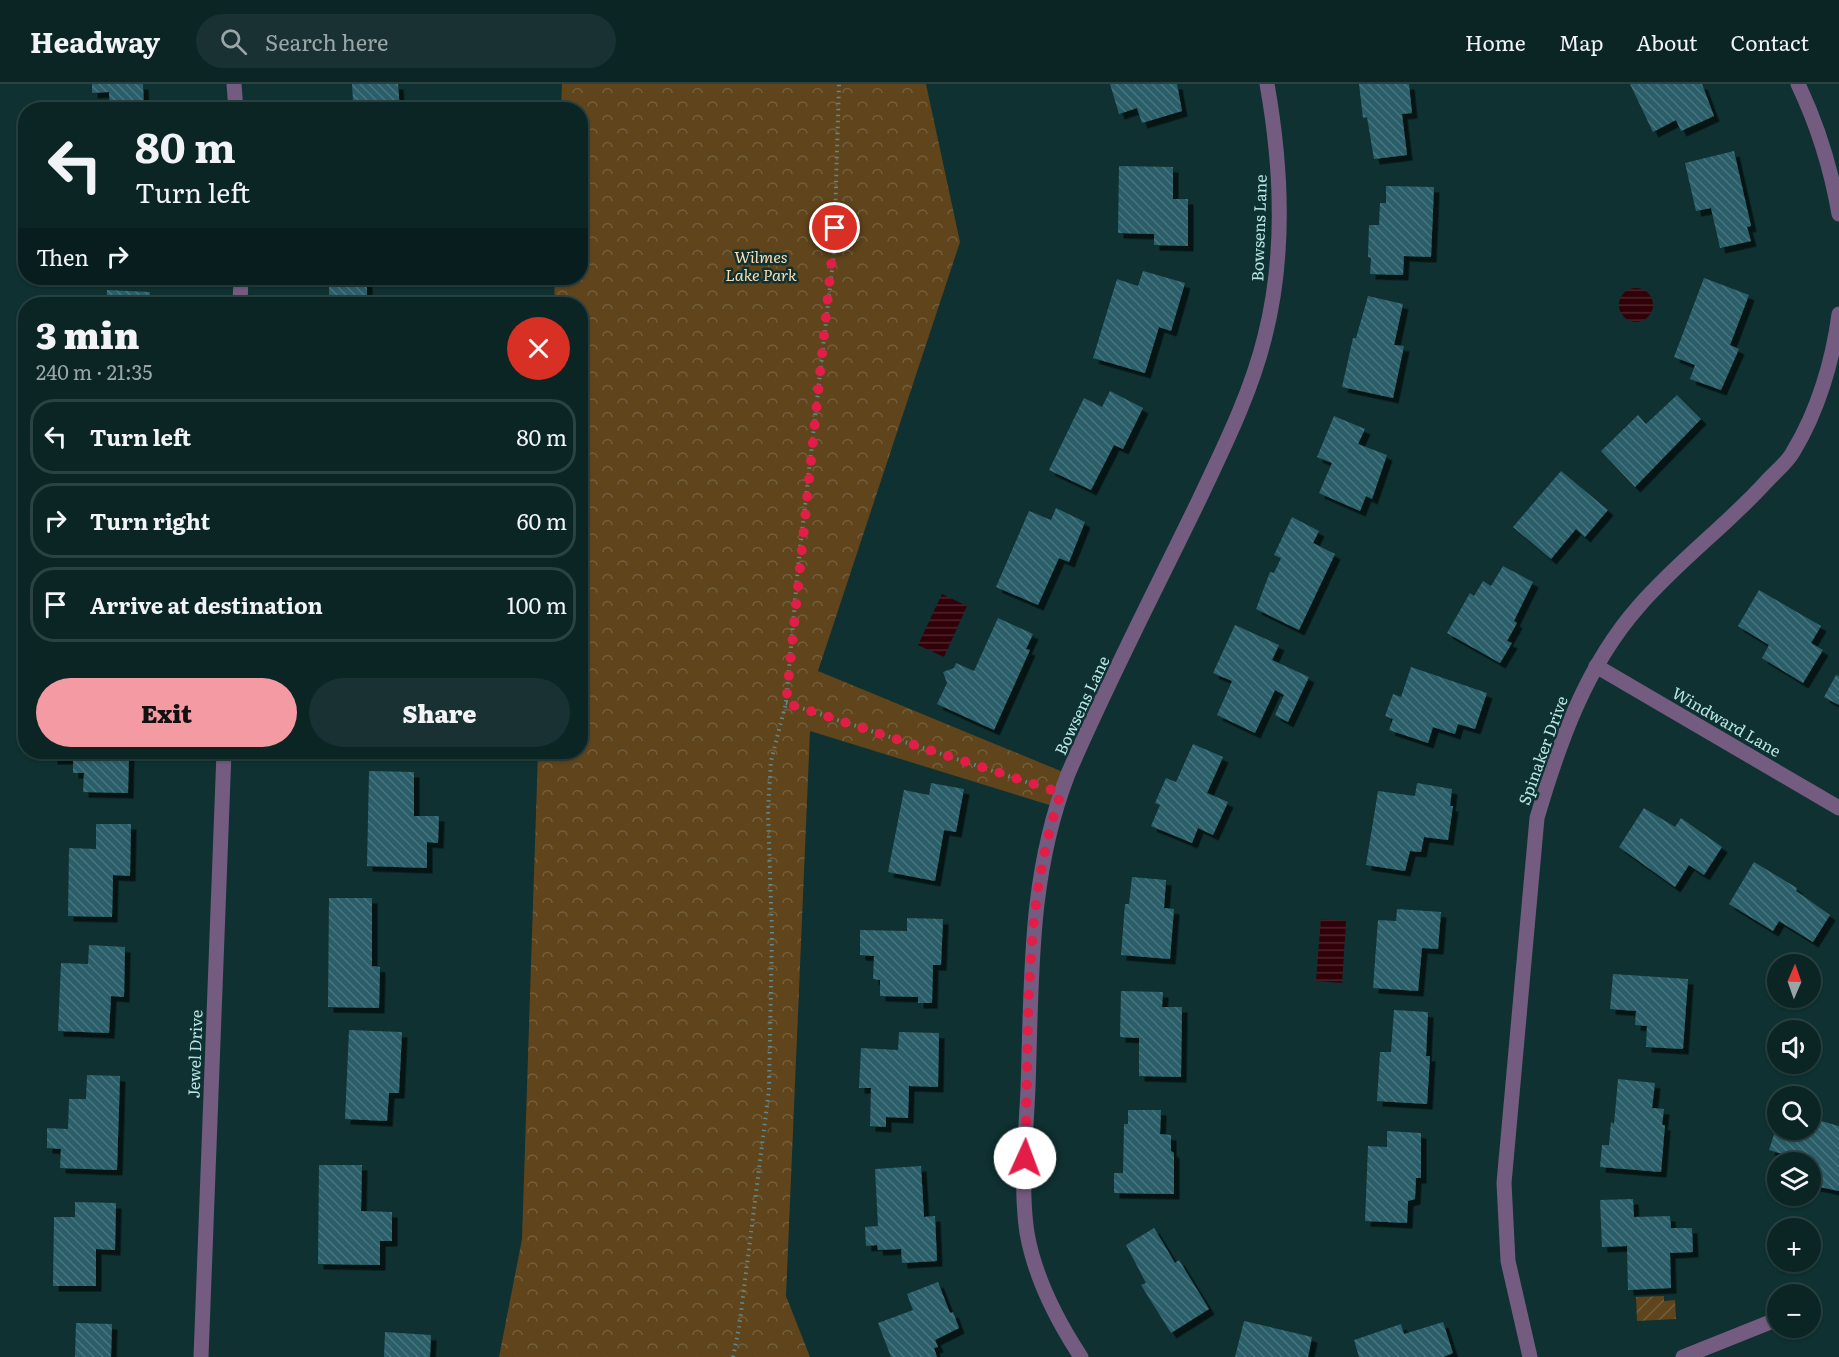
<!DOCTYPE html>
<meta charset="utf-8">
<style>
body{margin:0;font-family:Literata,serif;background:#193132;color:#f1f3f6;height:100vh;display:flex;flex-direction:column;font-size:22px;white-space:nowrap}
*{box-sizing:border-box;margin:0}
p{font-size:20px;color:#9aa5a7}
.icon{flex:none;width:33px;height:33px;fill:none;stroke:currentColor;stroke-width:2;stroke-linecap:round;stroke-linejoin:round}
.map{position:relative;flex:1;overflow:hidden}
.details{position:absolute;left:18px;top:213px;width:570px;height:462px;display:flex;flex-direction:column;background:#0b2525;border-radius:24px;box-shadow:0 2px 4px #0004,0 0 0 2px #2b4242}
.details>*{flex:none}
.hud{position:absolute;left:18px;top:18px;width:570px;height:183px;border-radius:24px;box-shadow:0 2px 4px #0004,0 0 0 2px #2b4242;background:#0b2525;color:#f1f3f6;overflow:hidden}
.needle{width:39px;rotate:2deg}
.tools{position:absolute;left:1767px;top:870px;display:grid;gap:12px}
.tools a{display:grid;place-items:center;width:54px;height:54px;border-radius:50%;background:#0b2525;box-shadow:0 2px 4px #0004,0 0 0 2px #2b4242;font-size:30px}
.pin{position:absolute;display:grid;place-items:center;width:51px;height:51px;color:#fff;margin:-26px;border:3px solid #fff;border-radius:50%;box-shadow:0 2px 6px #0007}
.me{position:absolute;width:66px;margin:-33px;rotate:2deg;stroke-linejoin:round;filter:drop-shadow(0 0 4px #0008)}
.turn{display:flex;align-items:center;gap:21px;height:126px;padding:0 18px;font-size:27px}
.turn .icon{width:78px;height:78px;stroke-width:2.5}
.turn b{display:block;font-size:42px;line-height:51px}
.then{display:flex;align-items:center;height:57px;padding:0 18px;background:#0003;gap:12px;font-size:22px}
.round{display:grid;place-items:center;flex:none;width:63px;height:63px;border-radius:32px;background:#193132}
.summary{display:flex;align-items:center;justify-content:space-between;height:102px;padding:0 18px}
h1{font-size:36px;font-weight:800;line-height:45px}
.primary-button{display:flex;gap:12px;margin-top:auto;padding:12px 18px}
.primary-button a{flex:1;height:69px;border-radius:36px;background:#f49aa2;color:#111;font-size:24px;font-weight:800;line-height:69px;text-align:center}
.primary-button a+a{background:#193132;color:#f1f3f6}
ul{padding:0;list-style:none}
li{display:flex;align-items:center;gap:18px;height:75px;margin:0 12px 9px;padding:0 6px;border:3px solid #2b4242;border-radius:24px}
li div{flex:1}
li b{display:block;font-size:22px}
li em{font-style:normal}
header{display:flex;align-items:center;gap:36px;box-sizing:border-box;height:84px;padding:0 30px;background:#0b2525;border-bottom:2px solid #2b4242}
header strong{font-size:28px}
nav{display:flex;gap:33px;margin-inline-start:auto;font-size:21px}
.search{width:420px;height:54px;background:#193132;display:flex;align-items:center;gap:15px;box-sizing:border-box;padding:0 21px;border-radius:33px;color:#9aa5a7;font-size:22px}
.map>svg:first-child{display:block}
.forest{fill:url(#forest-crowns)}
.garden{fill:url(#garden-furrows)}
.water{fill:url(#water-rules)}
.building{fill:url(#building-back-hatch);filter:url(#shadow)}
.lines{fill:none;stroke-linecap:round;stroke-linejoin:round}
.path{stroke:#618989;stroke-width:4;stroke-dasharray:1.5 4.5;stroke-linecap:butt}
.minor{stroke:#745b80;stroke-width:15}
.route{stroke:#e11d48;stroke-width:10;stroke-dasharray:0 18}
.labels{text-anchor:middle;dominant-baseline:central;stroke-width:5;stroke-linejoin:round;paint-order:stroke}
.street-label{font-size:16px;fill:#b6e5e4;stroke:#0f3131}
.park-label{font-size:16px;font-style:italic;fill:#fddcb0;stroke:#0f3131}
</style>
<header>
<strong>Headway</strong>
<div class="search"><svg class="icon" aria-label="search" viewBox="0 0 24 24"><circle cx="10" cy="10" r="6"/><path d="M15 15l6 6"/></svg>Search here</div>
<nav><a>Home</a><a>Map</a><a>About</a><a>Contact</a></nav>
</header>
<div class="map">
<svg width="1839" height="1273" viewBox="0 0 1839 1273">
<defs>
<pattern id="forest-crowns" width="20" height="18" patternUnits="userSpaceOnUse" patternTransform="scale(1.5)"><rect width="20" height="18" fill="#5f441c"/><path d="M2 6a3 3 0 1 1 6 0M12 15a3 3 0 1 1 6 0" fill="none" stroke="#745f3d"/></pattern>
<pattern id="garden-furrows" width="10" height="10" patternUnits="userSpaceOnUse" patternTransform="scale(1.5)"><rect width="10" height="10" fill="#5f441c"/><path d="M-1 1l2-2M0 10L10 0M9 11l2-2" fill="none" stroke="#745f3d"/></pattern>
<pattern id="water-rules" width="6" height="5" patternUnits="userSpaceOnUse" patternTransform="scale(1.5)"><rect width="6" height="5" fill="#310008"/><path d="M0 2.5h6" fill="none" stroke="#4d252c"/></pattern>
<pattern id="building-back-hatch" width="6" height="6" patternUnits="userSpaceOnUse" patternTransform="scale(1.5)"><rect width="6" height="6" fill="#2c5e69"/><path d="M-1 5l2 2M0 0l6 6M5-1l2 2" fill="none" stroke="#48757e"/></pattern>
<filter id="shadow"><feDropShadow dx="5.5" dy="5.5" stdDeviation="0" flood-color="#0009"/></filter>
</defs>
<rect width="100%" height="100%" fill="#0f3131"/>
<!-- forest -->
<polygon class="forest" points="562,0 926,0 960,158 818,587 1068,690 1056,723 810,647 786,1212 810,1273 499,1273 522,1155 538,668 580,668 580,220 554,220 555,194 580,194 580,26 561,25"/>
<!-- garden -->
<polygon class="garden" points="1664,1212 1664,1217 1675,1216 1676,1235 1637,1237 1636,1213"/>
<!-- water -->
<g class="water">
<circle cx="1636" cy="221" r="17"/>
<polygon points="942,510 967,522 944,573 918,561"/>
<polygon points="1321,835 1346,837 1342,899 1316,897"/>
</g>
<!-- building -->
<g class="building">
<polygon points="92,0 143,0 144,26 110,26 109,8 92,9"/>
<polygon points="352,0 398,0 400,26 326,26 325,19 353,17"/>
<polygon points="1110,0 1177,0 1182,27 1142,39 1137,24 1119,30"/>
<polygon points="1359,0 1409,0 1412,29 1402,30 1407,71 1374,75 1367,33 1363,34"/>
<polygon points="1630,0 1702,0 1714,32 1681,47 1676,36 1653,48"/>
<polygon points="1734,67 1751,142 1747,143 1751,157 1720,164 1711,124 1696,127 1685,79"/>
<polygon points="1119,82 1173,83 1173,115 1188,115 1188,162 1154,161 1154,150 1118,149"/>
<polygon points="1386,102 1434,103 1431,173 1404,172 1403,191 1370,190 1371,174 1368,173 1369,141 1379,141 1380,119 1386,119"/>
<polygon points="1143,187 1185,199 1171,247 1159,243 1145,289 1093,274 1117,195 1138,202"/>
<rect x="329" y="194" width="38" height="17"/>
<polygon points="1704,194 1749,211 1730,261 1739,265 1721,306 1690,295 1695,281 1674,273"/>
<polygon points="107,206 150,208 149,220 106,220"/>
<polygon points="1368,212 1403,220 1394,261 1404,262 1393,314 1342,303 1353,254 1356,254"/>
<polygon points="1110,307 1143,324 1123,365 1114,361 1091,406 1049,386 1084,314 1102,323"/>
<polygon points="1677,311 1701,335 1635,403 1601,367 1638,331 1646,340"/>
<polygon points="1334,332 1365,345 1358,360 1387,371 1372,415 1366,412 1360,427 1319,409 1332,379 1317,373"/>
<polygon points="1561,387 1608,426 1585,453 1576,445 1551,475 1513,443"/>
<polygon points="1056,424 1085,438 1069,478 1059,474 1038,521 996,503 1029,427 1051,436"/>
<polygon points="1292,433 1319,447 1313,459 1335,470 1299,546 1256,525 1270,488 1274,489 1281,474 1274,471"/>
<polygon points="1503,482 1533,498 1514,537 1517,539 1507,557 1512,559 1500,579 1447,549 1470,509 1474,512 1483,497 1491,502"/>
<polygon points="1759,506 1821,542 1811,559 1823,566 1803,599 1762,574 1769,561 1738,542"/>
<polygon points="998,534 1033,550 1026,565 1030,566 994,646 937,620 947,599 943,588 954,584 956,579 974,587"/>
<polygon points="1235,541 1279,561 1272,576 1309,593 1288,638 1275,631 1284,611 1275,606 1255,649 1217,631 1232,597 1213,589"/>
<polygon points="1411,583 1487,609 1475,645 1458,640 1455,650 1433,643 1428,659 1389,646 1393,635 1385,632 1393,610 1401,613"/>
<polygon points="1836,591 1839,592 1839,621 1824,613"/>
<polygon points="1193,660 1223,673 1207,709 1228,718 1213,751 1198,744 1192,759 1151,742 1160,721 1155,719 1166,694 1176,698"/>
<polygon points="52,668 129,668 128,709 83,708 84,689 73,689 73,675 52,675"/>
<polygon points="369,687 414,688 414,732 439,732 438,759 427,758 427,784 367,782"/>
<polygon points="931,699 964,705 956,748 944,746 935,797 888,788 904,706 929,711"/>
<polygon points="1417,699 1452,705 1450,722 1453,722 1448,756 1424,753 1421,768 1410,767 1405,787 1366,781 1378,707 1415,712"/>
<polygon points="1644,724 1675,743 1681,734 1722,763 1704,791 1689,781 1675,803 1619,763"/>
<polygon points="96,740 131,740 130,792 113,791 112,833 68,832 69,764 96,765"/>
<polygon points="1754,778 1797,804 1796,807 1830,831 1813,858 1779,837 1773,847 1729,820"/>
<polygon points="1132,793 1166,796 1164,824 1174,825 1170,875 1121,871 1125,820 1129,820"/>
<polygon points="329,814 372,814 372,882 380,883 379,924 328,923"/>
<polygon points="1397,825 1441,828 1438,865 1422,864 1418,907 1373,904 1378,836 1396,837"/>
<polygon points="907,834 943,835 941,881 933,881 932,919 918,919 918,913 880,912 880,896 873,895 874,872 860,871 860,846 907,847"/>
<polygon points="89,861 125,863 124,913 111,912 109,949 58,947 61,879 88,880"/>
<polygon points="1613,890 1688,895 1683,965 1646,963 1647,942 1635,941 1636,927 1610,925"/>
<polygon points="1121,907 1163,908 1162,923 1182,923 1181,993 1139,992 1139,954 1120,953"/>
<polygon points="1394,926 1428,928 1426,972 1430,972 1427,1020 1377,1017 1380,968 1391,968"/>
<polygon points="349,946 402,948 399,1009 389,1009 387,1037 345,1035"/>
<polygon points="899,948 939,949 938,1003 909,1002 908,1034 886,1033 886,1043 870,1042 871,1004 859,1004 861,964 898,966"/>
<polygon points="87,991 120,992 117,1086 60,1084 61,1065 47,1064 47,1044 68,1045 69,1015 86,1015"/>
<polygon points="1618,995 1655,999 1652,1024 1664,1025 1662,1041 1665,1041 1661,1088 1600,1083 1602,1061 1609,1061 1611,1038 1614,1040"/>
<polygon points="1128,1026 1161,1026 1160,1050 1171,1051 1171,1067 1174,1069 1174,1110 1114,1109 1114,1089 1123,1089 1124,1040 1128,1040"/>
<polygon points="1810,1034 1839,1042 1839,1107 1810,1101 1810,1078 1769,1066 1777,1041 1778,1046 1810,1046"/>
<polygon points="1387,1047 1421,1049 1421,1094 1416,1094 1415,1115 1408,1117 1407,1139 1365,1137 1368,1062 1387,1063"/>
<polygon points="319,1081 362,1081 361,1127 392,1128 392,1157 380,1157 380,1181 318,1180"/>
<polygon points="921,1082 924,1133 935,1132 937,1177 902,1179 901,1165 878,1166 877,1161 866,1162 865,1143 878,1142 875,1085"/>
<polygon points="1633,1115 1634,1133 1670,1132 1671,1144 1692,1144 1693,1168 1670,1169 1671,1204 1628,1206 1627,1162 1602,1163 1600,1116"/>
<polygon points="75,1118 116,1119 115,1166 96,1165 96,1202 53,1202 54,1133 75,1133"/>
<polygon points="1154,1144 1175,1179 1179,1176 1209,1225 1171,1249 1141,1201 1146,1199 1126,1161"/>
<polygon points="938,1198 950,1229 953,1228 959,1244 935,1256 938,1263 934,1264 937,1273 891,1273 878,1239 913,1226 907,1210"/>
<polygon points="1244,1237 1312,1253 1308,1273 1235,1273"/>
<polygon points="1443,1238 1453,1269 1443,1273 1359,1273 1354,1256 1401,1240 1404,1250"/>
<polygon points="76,1239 112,1240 111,1273 75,1273"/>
<polygon points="385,1248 431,1251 430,1273 384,1273"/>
</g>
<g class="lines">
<!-- path -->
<g class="path">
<polyline points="786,619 1042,703"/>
<polyline points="733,1273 739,1244 769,1006 772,850 768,727 771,677 786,619 798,483 834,168 839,0"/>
</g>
<!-- minor -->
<g class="minor">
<polyline points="234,0 236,26"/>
<path d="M 1798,0 C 1818,42 1831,84 1839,130"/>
<polyline points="240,220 241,194"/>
<polyline points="1596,582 1839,724"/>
<polyline points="201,1273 224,668"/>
<path d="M 1081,1273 C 1056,1235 1035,1194 1027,1149 C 1020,1102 1026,1051 1028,1004 C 1032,895 1028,793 1068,690 C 1108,597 1155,507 1199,416 C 1224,363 1251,309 1265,252 C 1286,169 1282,84 1267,0"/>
<path d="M 1530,1273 L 1508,1177 L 1504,1099 L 1537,734 C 1559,659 1586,582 1639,522 C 1678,477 1726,442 1766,398 C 1775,388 1787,379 1793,368 C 1818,327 1833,276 1839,230"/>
<polyline points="1683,1273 1778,1235"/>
</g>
</g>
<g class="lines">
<!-- route -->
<path class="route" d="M 835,144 L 786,619 L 1061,709 C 1021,825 1030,952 1025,1074"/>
</g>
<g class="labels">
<!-- street labels -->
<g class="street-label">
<text transform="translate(1258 144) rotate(-88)">Bowsens Lane</text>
<text transform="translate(1081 621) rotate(-65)">Bowsens Lane</text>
<text transform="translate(1727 637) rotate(30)">Windward Lane</text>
<text transform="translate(1542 666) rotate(-70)">Spinaker Drive</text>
<text transform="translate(194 970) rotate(-88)">Jewel Drive</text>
</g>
<!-- park labels -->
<g class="park-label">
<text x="761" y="172">Wilmes<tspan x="761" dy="18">Lake Park</tspan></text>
</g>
</g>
</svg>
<div class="tools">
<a><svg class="needle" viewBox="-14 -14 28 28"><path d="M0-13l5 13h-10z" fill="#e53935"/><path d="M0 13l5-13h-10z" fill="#9aa5a7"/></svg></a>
<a><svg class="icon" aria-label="sound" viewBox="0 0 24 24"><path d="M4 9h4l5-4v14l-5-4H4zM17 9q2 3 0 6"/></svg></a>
<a><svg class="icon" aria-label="search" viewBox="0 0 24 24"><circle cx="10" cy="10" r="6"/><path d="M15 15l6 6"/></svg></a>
<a><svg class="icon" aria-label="layers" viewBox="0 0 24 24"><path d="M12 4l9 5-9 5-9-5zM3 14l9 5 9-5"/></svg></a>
<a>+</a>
<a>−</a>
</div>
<div class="pin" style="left:835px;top:144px;background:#d93025"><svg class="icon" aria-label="arrive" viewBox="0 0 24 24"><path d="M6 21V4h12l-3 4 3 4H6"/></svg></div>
<svg class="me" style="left:1025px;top:1074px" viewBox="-20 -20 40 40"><circle r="19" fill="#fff"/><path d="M0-13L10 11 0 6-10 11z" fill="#e11d48"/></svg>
<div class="hud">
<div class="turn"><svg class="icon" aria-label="left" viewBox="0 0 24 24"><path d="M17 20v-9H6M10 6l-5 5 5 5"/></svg><div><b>80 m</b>Turn left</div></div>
<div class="then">Then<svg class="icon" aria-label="right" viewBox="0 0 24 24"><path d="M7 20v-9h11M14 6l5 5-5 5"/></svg></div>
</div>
<section class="details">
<div class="summary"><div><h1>3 min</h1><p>240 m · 21:35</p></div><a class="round" style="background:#d93025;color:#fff"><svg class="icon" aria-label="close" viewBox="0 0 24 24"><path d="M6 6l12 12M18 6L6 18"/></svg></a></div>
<ul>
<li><svg class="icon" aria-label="left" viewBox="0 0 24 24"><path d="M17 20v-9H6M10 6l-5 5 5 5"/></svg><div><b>Turn left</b></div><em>80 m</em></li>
<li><svg class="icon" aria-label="right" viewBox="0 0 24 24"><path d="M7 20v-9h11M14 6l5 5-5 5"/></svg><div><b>Turn right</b></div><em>60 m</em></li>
<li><svg class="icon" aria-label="arrive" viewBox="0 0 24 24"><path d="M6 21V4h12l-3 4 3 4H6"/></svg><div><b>Arrive at destination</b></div><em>100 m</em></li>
</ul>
<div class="primary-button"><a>Exit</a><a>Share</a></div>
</section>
</div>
